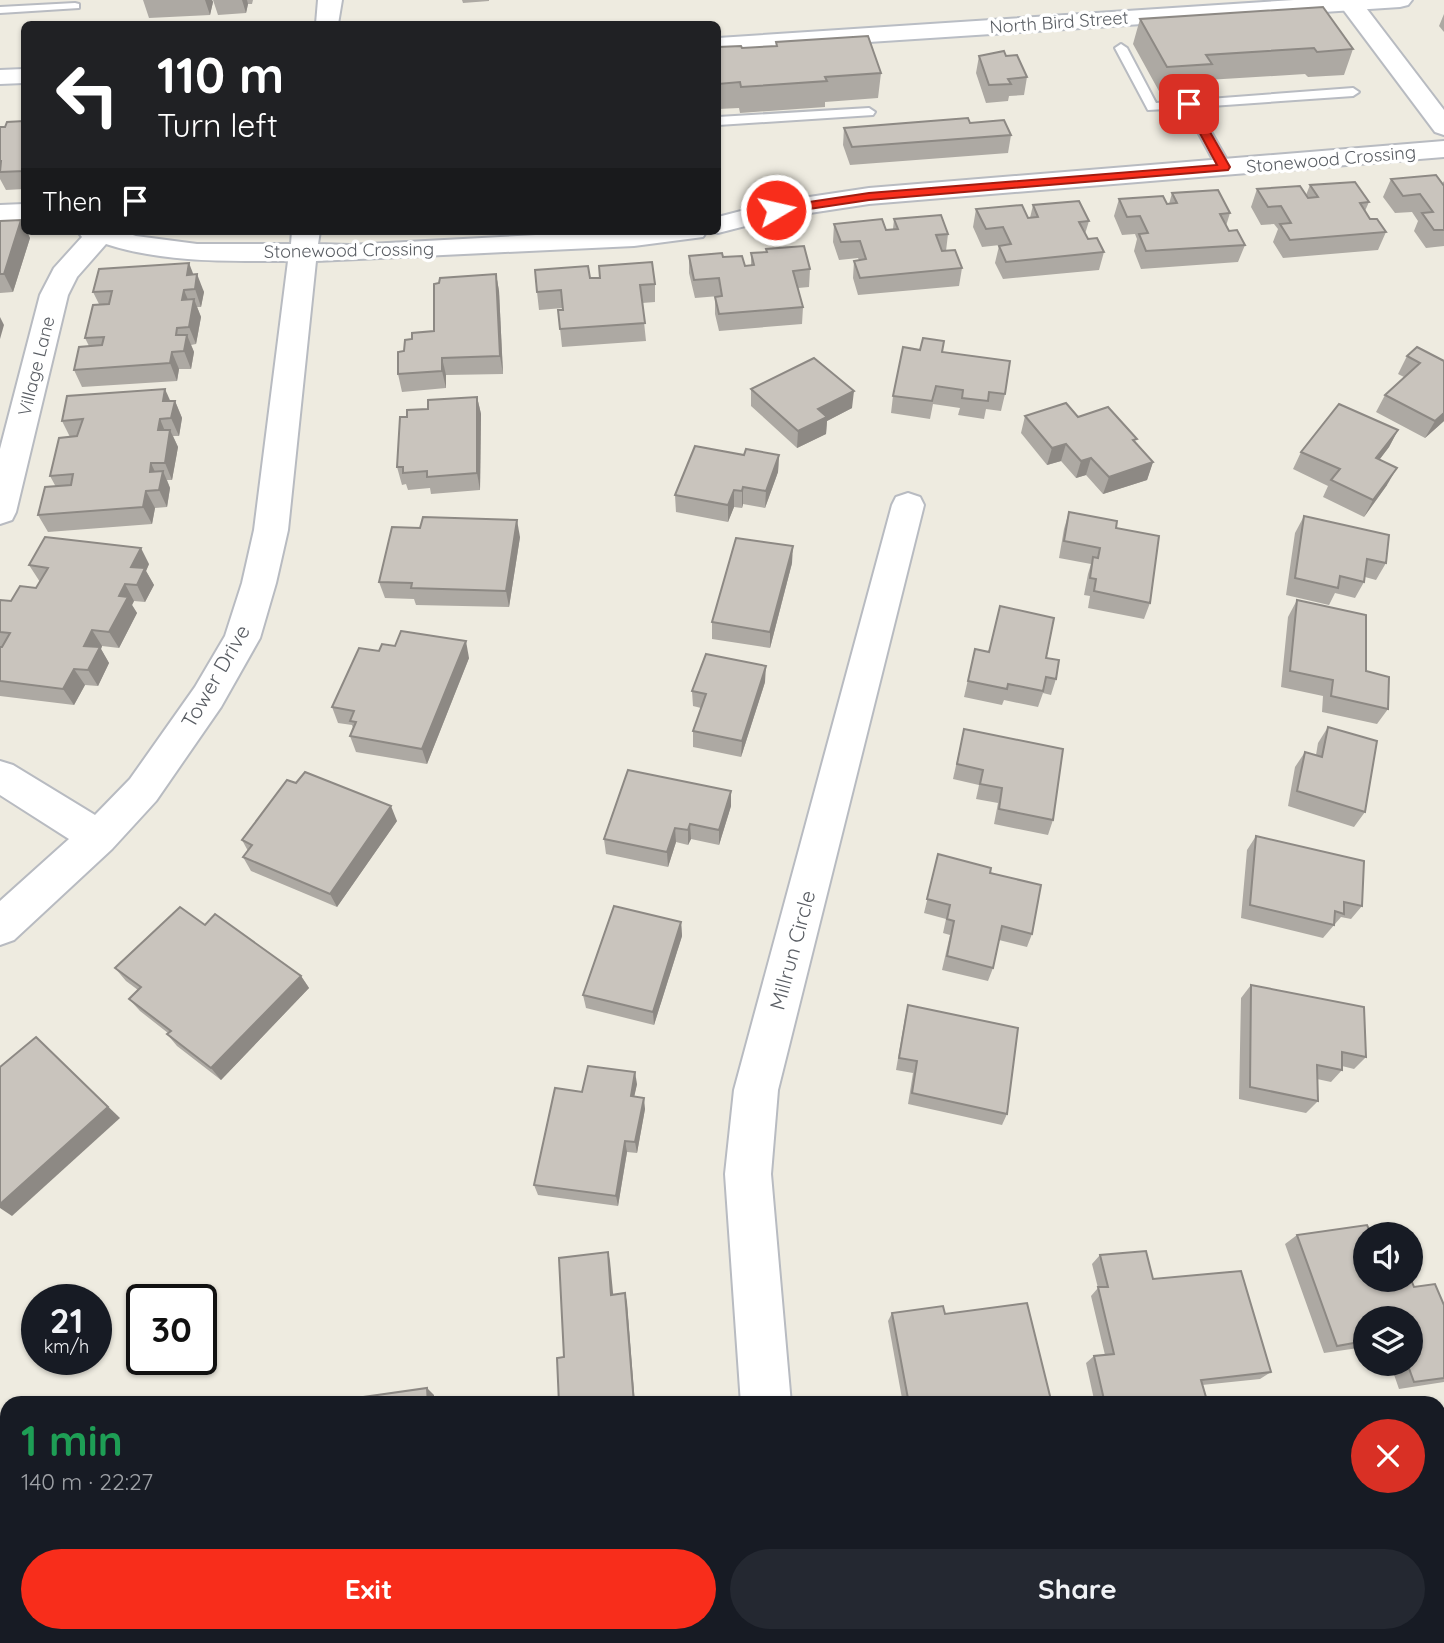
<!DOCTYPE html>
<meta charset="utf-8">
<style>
body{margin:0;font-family:Quicksand,sans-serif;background:#242831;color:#f1f3f6;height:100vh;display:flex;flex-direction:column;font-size:26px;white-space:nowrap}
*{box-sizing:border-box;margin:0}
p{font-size:23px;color:#9ea1a6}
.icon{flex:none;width:38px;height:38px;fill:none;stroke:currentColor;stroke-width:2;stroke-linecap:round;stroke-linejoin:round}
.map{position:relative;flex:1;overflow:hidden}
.drawer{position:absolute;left:0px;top:1396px;width:1446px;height:247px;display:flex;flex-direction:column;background:#171b24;border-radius:21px 21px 0 0;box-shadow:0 2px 5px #0004}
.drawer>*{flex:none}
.guide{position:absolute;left:21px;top:21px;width:700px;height:214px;border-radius:10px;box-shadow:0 2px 5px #0004;background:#202124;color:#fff;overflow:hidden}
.buttons{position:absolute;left:1353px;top:1222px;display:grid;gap:14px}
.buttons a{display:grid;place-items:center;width:70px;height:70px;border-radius:50%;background:#171b24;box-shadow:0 2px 5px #0004;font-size:35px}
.speed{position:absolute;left:21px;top:1284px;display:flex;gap:14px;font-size:35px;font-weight:700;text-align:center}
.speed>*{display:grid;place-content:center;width:91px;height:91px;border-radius:50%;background:#171b24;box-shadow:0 2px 5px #0004;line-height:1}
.speed small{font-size:18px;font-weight:400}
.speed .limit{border:4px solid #111;border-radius:10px;background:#fff;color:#111}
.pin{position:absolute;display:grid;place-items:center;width:60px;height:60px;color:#fff;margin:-30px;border-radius:14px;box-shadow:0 4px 10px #0006}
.me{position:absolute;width:77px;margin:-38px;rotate:81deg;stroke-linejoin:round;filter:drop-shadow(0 0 5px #0008)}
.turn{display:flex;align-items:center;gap:24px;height:147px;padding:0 21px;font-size:32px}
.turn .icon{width:91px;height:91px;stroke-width:2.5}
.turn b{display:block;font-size:49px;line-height:60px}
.then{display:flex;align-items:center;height:66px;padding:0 21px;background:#0003;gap:14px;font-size:26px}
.round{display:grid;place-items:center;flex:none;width:74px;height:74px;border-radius:37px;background:#242831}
.overview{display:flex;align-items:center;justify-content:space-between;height:119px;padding:0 21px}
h1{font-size:42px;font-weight:700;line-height:52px;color:#1e9e55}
.cta{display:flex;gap:14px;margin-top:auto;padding:14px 21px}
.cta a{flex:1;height:80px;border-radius:42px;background:#f82d1b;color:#fff;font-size:28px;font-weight:700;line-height:80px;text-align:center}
.cta a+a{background:#242831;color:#f1f3f6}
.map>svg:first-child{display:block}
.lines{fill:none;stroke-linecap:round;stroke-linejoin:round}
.lane-casing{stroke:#b8bbc1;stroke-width:4}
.street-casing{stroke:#b8bbc1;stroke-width:4}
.secondary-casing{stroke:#b9bdc4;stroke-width:4}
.lane{fill:#fff;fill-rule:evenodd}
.street{fill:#fff;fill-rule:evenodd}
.secondary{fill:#fff;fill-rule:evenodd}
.wall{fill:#ada9a3}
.shaded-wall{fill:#8d8984}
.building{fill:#c9c4bd;stroke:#8d8984;stroke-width:2}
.route{fill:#f82d1b;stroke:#a11d12;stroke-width:2}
.labels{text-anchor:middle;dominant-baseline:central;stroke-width:7;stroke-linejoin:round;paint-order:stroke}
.far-street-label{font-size:18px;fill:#595d63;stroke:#fff}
.street-label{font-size:21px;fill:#595d63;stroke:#fff}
</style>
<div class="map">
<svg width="1444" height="1643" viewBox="0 0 1444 1643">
<rect width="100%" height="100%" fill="#eeebe0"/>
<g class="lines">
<!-- lane casing -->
<g class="lane-casing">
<g id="lane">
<polygon points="75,3 79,4 79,8 0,13 0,7"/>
<polygon points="1121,44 1127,48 1156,103 1353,88 1359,92 1353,96 1197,107 1231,167 1224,171 1217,167 1185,108 1148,110 1115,48"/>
<polygon points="869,108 875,112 873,115 718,125 718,117"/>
</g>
</g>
<!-- street casing -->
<g class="street-casing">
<g id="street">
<polygon points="318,0 342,0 338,24 316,24"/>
<polygon points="1340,0 1360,0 1444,110 1444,135 1435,132 1342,8 1338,3"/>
<polygon points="1444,141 1444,157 869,204 777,218 718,233 709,231 718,231 718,217 776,202 869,188"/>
<polygon points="24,204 24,220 0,221 0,205"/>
<path d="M 77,231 L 120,231 L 136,236 L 197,244 L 291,244 L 292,231 L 320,231 L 318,244 L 350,245 L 610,231 L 707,231 L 703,237 L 634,246 L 316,261 L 288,530 L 276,583 L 260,638 L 221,707 L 156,801 L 112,849 L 14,940 L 0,945 L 0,901 L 69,839 L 0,795 L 0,761 L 13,765 L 95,815 L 130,779 L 195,687 L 225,636 L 242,583 L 254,530 L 288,261 C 227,261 165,263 106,244 L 77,277 L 68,295 L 16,512 L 12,520 L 0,524 L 0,449 L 40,295 L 54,268 L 82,237 Z"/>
<polygon points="908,493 920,497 924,505 778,1090 771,1174 791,1404 741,1404 725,1174 734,1090 892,505 896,497"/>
<polygon points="1444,1523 1444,1575 1438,1576 1438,1524"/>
<polygon points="640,1636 730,1636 727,1643 637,1643"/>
</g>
</g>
<!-- secondary casing -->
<g class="secondary-casing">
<g id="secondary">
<polygon points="1294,0 1412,0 1408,5 1400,7 718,52 718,38"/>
<polygon points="24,69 24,83 0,84 0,70"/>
</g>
</g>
<!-- lane -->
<use href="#lane" class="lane"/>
<!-- street -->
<use href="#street" class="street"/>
<!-- secondary -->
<use href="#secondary" class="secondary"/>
</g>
<!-- wall -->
<g class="wall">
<polygon points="143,0 212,0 213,2 210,15 149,18"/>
<polygon points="213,0 253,0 252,4 248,4 246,13 218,15"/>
<polygon points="462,0 489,0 489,1 463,3"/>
<polygon points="1444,14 1444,32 1439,26"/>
<polygon points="1140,19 1353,49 1344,75 1308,77 1305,74 1207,80 1204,90 1160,93 1133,44"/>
<polygon points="776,42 881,73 878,98 825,102 825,107 740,113 739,108 718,109 718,47 742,48 776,46"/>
<polygon points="979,56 1006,56 1027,77 1024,95 1009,96 1008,101 986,103 976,73"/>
<polygon points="24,121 24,189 6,190 0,179 0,127 5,127"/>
<polygon points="970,123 1011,135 1008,153 850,165 843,145 844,128"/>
<polygon points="1391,179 1442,184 1444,181 1444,246 1426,248 1414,231 1418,221 1412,212 1395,213 1383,197"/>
<polygon points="1310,185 1369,202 1365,211 1370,219 1386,232 1378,250 1283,258 1273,242 1278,229 1274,224 1261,225 1251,207 1257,189 1306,195"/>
<polygon points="1172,193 1230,213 1226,226 1229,231 1245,245 1238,262 1141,269 1134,251 1137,239 1135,234 1122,235 1114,216 1119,199 1169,204"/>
<polygon points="1033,205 1089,221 1085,234 1088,239 1104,252 1099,270 1003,279 995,263 999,246 1000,245 982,247 973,227 976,209 1028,218 1030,218"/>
<polygon points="894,219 948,234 946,251 962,268 959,286 858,295 853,278 854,261 859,260 858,258 839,260 833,242 834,224 886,230 893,229"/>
<polygon points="21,220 24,227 24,231 30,238 13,292 0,293 0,221"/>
<polygon points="766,249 810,269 809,287 798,288 803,307 802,324 719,331 715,314 715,297 719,296 695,298 689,273 689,256 723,257 745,266 751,265 751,253 766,252"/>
<polygon points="496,274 499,291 503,374 446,375 446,388 402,392 398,374 404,351 412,339 434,331"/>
<polygon points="193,275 204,292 201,307 197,307 201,317 196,344 191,345 194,352 191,369 179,369 177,381 82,387 74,370 89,346 85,338 99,304 93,292"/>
<polygon points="590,278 655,284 655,302 642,303 646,341 562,347 558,310 563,310 563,308 539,310 537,292"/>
<polygon points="943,352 1005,394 1001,411 986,409 984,419 958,415 960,408 933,404 930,419 891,413 893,396"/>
<polygon points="1407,356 1444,361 1444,421 1425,438 1376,412 1385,395 1404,377 1398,374"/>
<polygon points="751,389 852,408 827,421 826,434 797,448 751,406"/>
<polygon points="477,397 481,414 480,490 431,494 430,488 408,490 406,484 402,485 397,467 407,417 428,409"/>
<polygon points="170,401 175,401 182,418 179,436 173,436 178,447 172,480 167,480 170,488 167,507 155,508 152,524 48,532 38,515 56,487 50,476 70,437 62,421"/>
<polygon points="1025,416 1078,417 1136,444 1153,462 1147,480 1103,494 1086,475 1076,478 1061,461 1047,465 1021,433"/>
<polygon points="1398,430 1389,447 1379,460 1387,485 1364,517 1323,497 1328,486 1293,469 1301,452"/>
<polygon points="744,455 779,455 778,472 765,508 743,504 742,508 734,507 728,522 676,512 675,495"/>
<polygon points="1069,512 1116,528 1150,603 1144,619 1088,608 1090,596 1084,595 1088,574 1091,564 1059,558 1064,529"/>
<polygon points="1304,516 1386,563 1376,580 1365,577 1364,582 1355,598 1335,593 1329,605 1286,595 1295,533"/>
<polygon points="420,528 520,537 509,607 416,605 414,599 385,598 379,582"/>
<polygon points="792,563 770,648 712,639 712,622"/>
<polygon points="149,564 146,571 154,585 145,602 134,601 132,605 137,613 119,648 102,646 101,649 109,663 98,686 85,685 74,705 0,696 0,600 11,601 36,588 40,582 29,565"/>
<polygon points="1297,600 1366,671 1388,709 1377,724 1322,712 1323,696 1281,687 1288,617"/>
<polygon points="975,649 989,652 1046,658 1056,679 1051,695 1043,693 1038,707 1004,700 1002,705 964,697"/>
<polygon points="379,651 469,658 427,764 356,752 350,736 353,728 352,725 338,723 332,707"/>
<polygon points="765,682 741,757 693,747 693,731 701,708 693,706 692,691"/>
<polygon points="1328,727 1365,812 1354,827 1288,806 1295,767 1305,752 1316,755 1318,743"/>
<polygon points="964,729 1053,820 1048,835 994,824 998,803 976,799 979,785 953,779"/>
<polygon points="731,791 731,806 719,845 691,839 688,845 676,842 668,867 606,854 604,839"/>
<polygon points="397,821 337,907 251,871 243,857 248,851 242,840"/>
<polygon points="1256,836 1362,906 1351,919 1341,917 1323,938 1241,918 1247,850"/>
<polygon points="938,854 990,873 1032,934 1027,947 999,940 993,968 988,981 942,970 950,935 943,933 946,919 924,913"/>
<polygon points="681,922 682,936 654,1025 586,1008 583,995"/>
<polygon points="205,925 301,976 309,988 221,1080 177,1046 167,1034 168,1033 140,1011 129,999 138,990 126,981 115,968"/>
<polygon points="1251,985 1366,1057 1354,1069 1342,1066 1342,1070 1331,1082 1317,1079 1318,1101 1306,1113 1239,1099 1241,998"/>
<polygon points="908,1005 1007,1114 1002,1125 908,1104 913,1073 896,1070 905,1018"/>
<polygon points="637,1084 634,1096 645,1109 637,1153 627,1152 618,1206 538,1195 534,1185 582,1092"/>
<polygon points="1297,1235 1365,1279 1414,1287 1444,1305 1444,1382 1399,1389 1390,1363 1410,1363 1410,1318 1365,1318 1365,1347 1324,1353 1285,1244"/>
<polygon points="1100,1255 1153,1279 1271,1372 1260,1379 1202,1385 1208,1404 1095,1404 1086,1363 1094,1356 1105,1355 1091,1296 1098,1288 1092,1264"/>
<polygon points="892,1313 945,1314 1052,1404 903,1404 888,1321"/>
</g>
<!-- shaded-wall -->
<g class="shaded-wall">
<polygon points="205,0 212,0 213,2 210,15"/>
<polygon points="242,0 247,0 248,4 246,13"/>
<polygon points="21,220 24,227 24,231 27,231 30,238 13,292 4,274"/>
<polygon points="189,263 196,281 187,275"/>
<polygon points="197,274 204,292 201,307 195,289"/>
<polygon points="496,274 499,291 503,374 500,356"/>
<polygon points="184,290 191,307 182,300"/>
<polygon points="194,299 201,317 196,344 189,327"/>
<polygon points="0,317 4,325 0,339"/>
<polygon points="187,335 194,352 191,369 184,351"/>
<polygon points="172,352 179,369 177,381 170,363"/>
<polygon points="442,358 446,375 446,388 442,371"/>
<polygon points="165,389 173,407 170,419 163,401"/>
<polygon points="854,391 852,408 827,421 826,434 797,448 798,431 818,409"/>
<polygon points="477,397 481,414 480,490 477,473"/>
<polygon points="175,401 182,418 179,436 171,418"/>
<polygon points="1444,413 1444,421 1425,438 1435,421"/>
<polygon points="160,419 167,436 158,430"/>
<polygon points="170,430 178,447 172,480 165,463"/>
<polygon points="1398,430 1389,447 1367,476 1376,458"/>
<polygon points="1066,444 1061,461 1047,465 1052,448"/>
<polygon points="779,455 778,472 765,508 766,491"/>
<polygon points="1091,458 1086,475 1076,478 1081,461"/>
<polygon points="1153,462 1147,480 1103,494 1109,477"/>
<polygon points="151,463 159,481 150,472"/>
<polygon points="1397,468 1387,485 1364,517 1373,500"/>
<polygon points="163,471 170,488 167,507 159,490"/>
<polygon points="743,487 743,504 742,508 742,491"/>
<polygon points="734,490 734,507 728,522 728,505"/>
<polygon points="146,491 155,508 152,524 143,507"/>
<polygon points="517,520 520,537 509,607 506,591"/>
<polygon points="793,546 792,563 770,648 770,632"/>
<polygon points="141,548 149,564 146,571 154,585 145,602 137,585 131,567"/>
<polygon points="125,584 134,601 132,605 137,613 119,648 109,632 119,596"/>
<polygon points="92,630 102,646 101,649 109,663 98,686 88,670 84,646"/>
<polygon points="466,641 469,658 427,764 422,749"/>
<polygon points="766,666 765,682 741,757 742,741"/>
<polygon points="74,669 85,685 74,705 63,689"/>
<polygon points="731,791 731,806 719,845 719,830"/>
<polygon points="391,806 397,821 337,907 330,894"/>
<polygon points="690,824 691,839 688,845 688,830"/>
<polygon points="675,828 676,842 668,867 667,852"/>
<polygon points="681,922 682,936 654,1025 653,1012"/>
<polygon points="301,976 309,988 221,1080 211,1068"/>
<polygon points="36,1037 120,1118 12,1216 0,1208 0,1204"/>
<polygon points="635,1072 637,1084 632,1107 631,1096"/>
<polygon points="644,1098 645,1109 637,1153 635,1142"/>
<polygon points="625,1141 627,1152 618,1206 616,1196"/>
<polygon points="608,1252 610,1261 614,1303 611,1295"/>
<polygon points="625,1293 627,1302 635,1404 634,1404"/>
<polygon points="427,1388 434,1395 434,1404 428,1404"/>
</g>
<!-- building -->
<g class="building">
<polygon points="1323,7 1353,49 1317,52 1314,48 1206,55 1212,64 1167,67 1140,19"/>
<polygon points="868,36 881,73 825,77 827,81 741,87 740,82 718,84 718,47 741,46 742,48 777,46 776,42"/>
<polygon points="1004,51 1006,56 1017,55 1027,77 1008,79 1011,84 989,85 979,56"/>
<polygon points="968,118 970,123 1004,120 1011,135 852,147 844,128"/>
<polygon points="24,121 24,171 0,172 1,161 0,161 0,127 5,127 7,122"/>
<polygon points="1436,175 1444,186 1444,230 1434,230 1422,213 1433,212 1420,194 1403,196 1391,179"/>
<polygon points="1355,182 1369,202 1360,203 1370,219 1377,219 1386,232 1290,240 1280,224 1291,223 1281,206 1268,207 1257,189 1300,186 1308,198 1318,197 1310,185"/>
<polygon points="1218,190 1230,213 1220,214 1229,231 1237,230 1245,245 1146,251 1139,234 1148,233 1140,216 1127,217 1119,199 1163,196 1167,204 1177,203 1172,193"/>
<polygon points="1079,201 1089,221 1079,222 1088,239 1097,238 1104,252 1006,262 999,246 1011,244 1003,227 986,229 976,209 1022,205 1028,218 1038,217 1033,205"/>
<polygon points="941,215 948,234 936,235 942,251 955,250 962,268 860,278 854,261 866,259 860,241 841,242 834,224 882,219 886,230 898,229 894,219"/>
<polygon points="21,220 4,274 0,274 0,221"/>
<polygon points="804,246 810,269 793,271 803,307 719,314 715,297 722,296 719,278 694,280 689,256 722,253 723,257 742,256 745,266 754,265 751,253 767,252 766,249"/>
<polygon points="652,262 655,284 640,285 645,323 560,329 558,310 563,310 561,290 537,292 535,270 588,266 590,278 600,278 599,266"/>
<polygon points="189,263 187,275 197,274 195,289 184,290 182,300 194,299 189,327 177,328 176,335 187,335 184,351 172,352 170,363 74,370 79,347 102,345 104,337 85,338 93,305 109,304 112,291 93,292 99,269"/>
<polygon points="496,274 500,356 442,358 442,371 398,374 398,352 404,351 405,340 412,339 412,333 434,331 434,284 439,283 440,278"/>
<polygon points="923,338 944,341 942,352 1010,361 1005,394 989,392 988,401 962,398 963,390 936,386 932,401 893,396 903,347 920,350"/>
<polygon points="1417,347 1444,361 1444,413 1435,421 1385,395 1420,363 1407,356"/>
<polygon points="814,358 854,391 818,409 827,417 798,431 751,389"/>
<polygon points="165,389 163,401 175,401 171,418 160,419 158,430 170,430 165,463 151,463 150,472 163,471 159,490 146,491 143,507 38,515 45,487 71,485 73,474 50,476 59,438 77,436 83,419 62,421 67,396"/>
<polygon points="477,397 477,473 427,477 427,471 403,473 403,467 397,467 400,417 407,417 407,410 428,409 428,400"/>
<polygon points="1066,403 1078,417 1108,407 1137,439 1133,440 1153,462 1109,477 1091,458 1081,461 1066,444 1052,448 1025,416"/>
<polygon points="1339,404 1398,430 1376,458 1397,468 1373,500 1331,480 1340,469 1301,452"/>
<polygon points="695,446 744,455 746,449 779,455 766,491 743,487 742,491 734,490 728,505 675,495"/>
<polygon points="1069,512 1117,521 1116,528 1159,536 1150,603 1094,591 1096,579 1090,578 1093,557 1098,558 1100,548 1064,541"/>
<polygon points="1304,516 1389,535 1386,563 1367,559 1364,582 1340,576 1338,588 1295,578"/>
<polygon points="423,517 517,520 506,591 411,588 412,583 379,582 392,527 420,528"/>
<polygon points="45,537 141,548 131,567 145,568 137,585 125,584 119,596 128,597 109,632 92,630 84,646 100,647 88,670 74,669 63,689 0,681 0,647 2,647 10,633 0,632 0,600 11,601 20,586 36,588 48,568 29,565"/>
<polygon points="736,538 793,546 770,632 712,622"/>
<polygon points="1297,600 1366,615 1366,671 1389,677 1388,709 1331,696 1333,680 1290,671"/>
<polygon points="1000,606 1054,618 1046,658 1059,660 1056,679 1046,677 1043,691 1008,684 1007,689 968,681 975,649 989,652"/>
<polygon points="401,631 466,641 422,749 350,736 356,722 350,721 354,711 332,707 359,648 379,651 382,644 395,646"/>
<polygon points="706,654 766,666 742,741 693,731 706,694 692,691"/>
<polygon points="1328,727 1377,741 1365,812 1297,791 1305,752 1322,757"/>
<polygon points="964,729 1063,749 1053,820 999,809 1002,788 980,784 983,770 957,764"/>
<polygon points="628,770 731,791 719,830 690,824 688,830 675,828 667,852 604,839"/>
<polygon points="305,772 391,806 330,894 243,857 252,845 242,840 287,780 296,783"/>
<polygon points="1256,836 1364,861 1362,906 1344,902 1344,914 1335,911 1334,925 1250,905"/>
<polygon points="938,854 991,868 990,873 1041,885 1032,934 1002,926 993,968 947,956 954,921 947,919 950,905 927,899"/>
<polygon points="614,906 681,922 653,1012 583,995"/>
<polygon points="180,907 205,925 215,914 301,976 211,1068 167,1034 171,1031 129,999 141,987 115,968"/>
<polygon points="1251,985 1364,1007 1366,1057 1342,1052 1342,1070 1317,1065 1318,1101 1250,1087"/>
<polygon points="908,1005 1018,1028 1007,1114 912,1093 917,1061 899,1058"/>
<polygon points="36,1037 108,1107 0,1204 0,1067"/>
<polygon points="588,1066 635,1072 631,1096 644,1098 635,1142 625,1141 616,1196 534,1185 555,1088 582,1092"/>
<polygon points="1367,1225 1371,1234 1365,1234 1365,1279 1410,1279 1410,1277 1414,1287 1435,1284 1444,1305 1444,1378 1414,1382 1407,1363 1410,1363 1410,1318 1365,1318 1365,1341 1337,1346 1297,1235"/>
<polygon points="1146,1251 1153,1279 1241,1271 1271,1372 1201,1380 1208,1404 1105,1404 1094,1356 1114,1354 1098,1287 1108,1287 1100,1255"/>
<polygon points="608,1252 611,1295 625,1293 634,1404 559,1404 557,1358 564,1357 559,1258"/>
<polygon points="1027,1303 1052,1404 909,1404 892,1313 943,1306 945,1314"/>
<polygon points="427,1388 428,1404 314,1404"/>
</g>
<!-- route -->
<polygon class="route" points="1185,102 1194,104 1230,167 1228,170 869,200 776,214 771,210 776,207 869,193 1217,165 1184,104"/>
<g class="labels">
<!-- far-street labels -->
<g class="far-street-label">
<text transform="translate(1059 22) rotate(-4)">North Bird Street</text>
<text transform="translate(1331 159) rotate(-5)">Stonewood Crossing</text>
<text transform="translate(349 250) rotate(-1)">Stonewood Crossing</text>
<text transform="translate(36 366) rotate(-76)">Village Lane</text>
</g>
<!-- street labels -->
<g class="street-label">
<text transform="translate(215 676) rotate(-60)">Tower Drive</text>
<text transform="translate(792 950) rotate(-75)">Millrun Circle</text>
</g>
</g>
</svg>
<div class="buttons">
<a><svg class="icon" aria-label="sound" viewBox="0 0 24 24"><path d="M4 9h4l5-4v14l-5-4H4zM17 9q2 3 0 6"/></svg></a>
<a><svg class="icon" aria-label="layers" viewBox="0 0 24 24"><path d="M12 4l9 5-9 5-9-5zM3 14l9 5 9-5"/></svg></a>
</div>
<div class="speed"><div>21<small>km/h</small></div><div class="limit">30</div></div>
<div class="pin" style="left:1189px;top:104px;background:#d93025"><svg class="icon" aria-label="arrive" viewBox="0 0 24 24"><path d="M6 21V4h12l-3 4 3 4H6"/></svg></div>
<svg class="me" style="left:776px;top:210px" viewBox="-20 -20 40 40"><circle r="17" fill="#f82d1b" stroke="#fff" stroke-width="3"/><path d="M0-11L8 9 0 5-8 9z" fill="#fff"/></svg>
<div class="guide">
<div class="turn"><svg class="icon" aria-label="left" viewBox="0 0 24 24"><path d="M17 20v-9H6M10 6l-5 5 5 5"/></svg><div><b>110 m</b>Turn left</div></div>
<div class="then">Then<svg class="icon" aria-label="arrive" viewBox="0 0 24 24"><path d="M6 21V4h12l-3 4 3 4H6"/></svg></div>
</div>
<section class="drawer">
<div class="overview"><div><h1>1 min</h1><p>140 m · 22:27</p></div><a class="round" style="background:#d93025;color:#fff"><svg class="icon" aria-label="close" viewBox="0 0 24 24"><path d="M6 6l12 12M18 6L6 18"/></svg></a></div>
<div class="cta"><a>Exit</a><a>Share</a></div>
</section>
</div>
